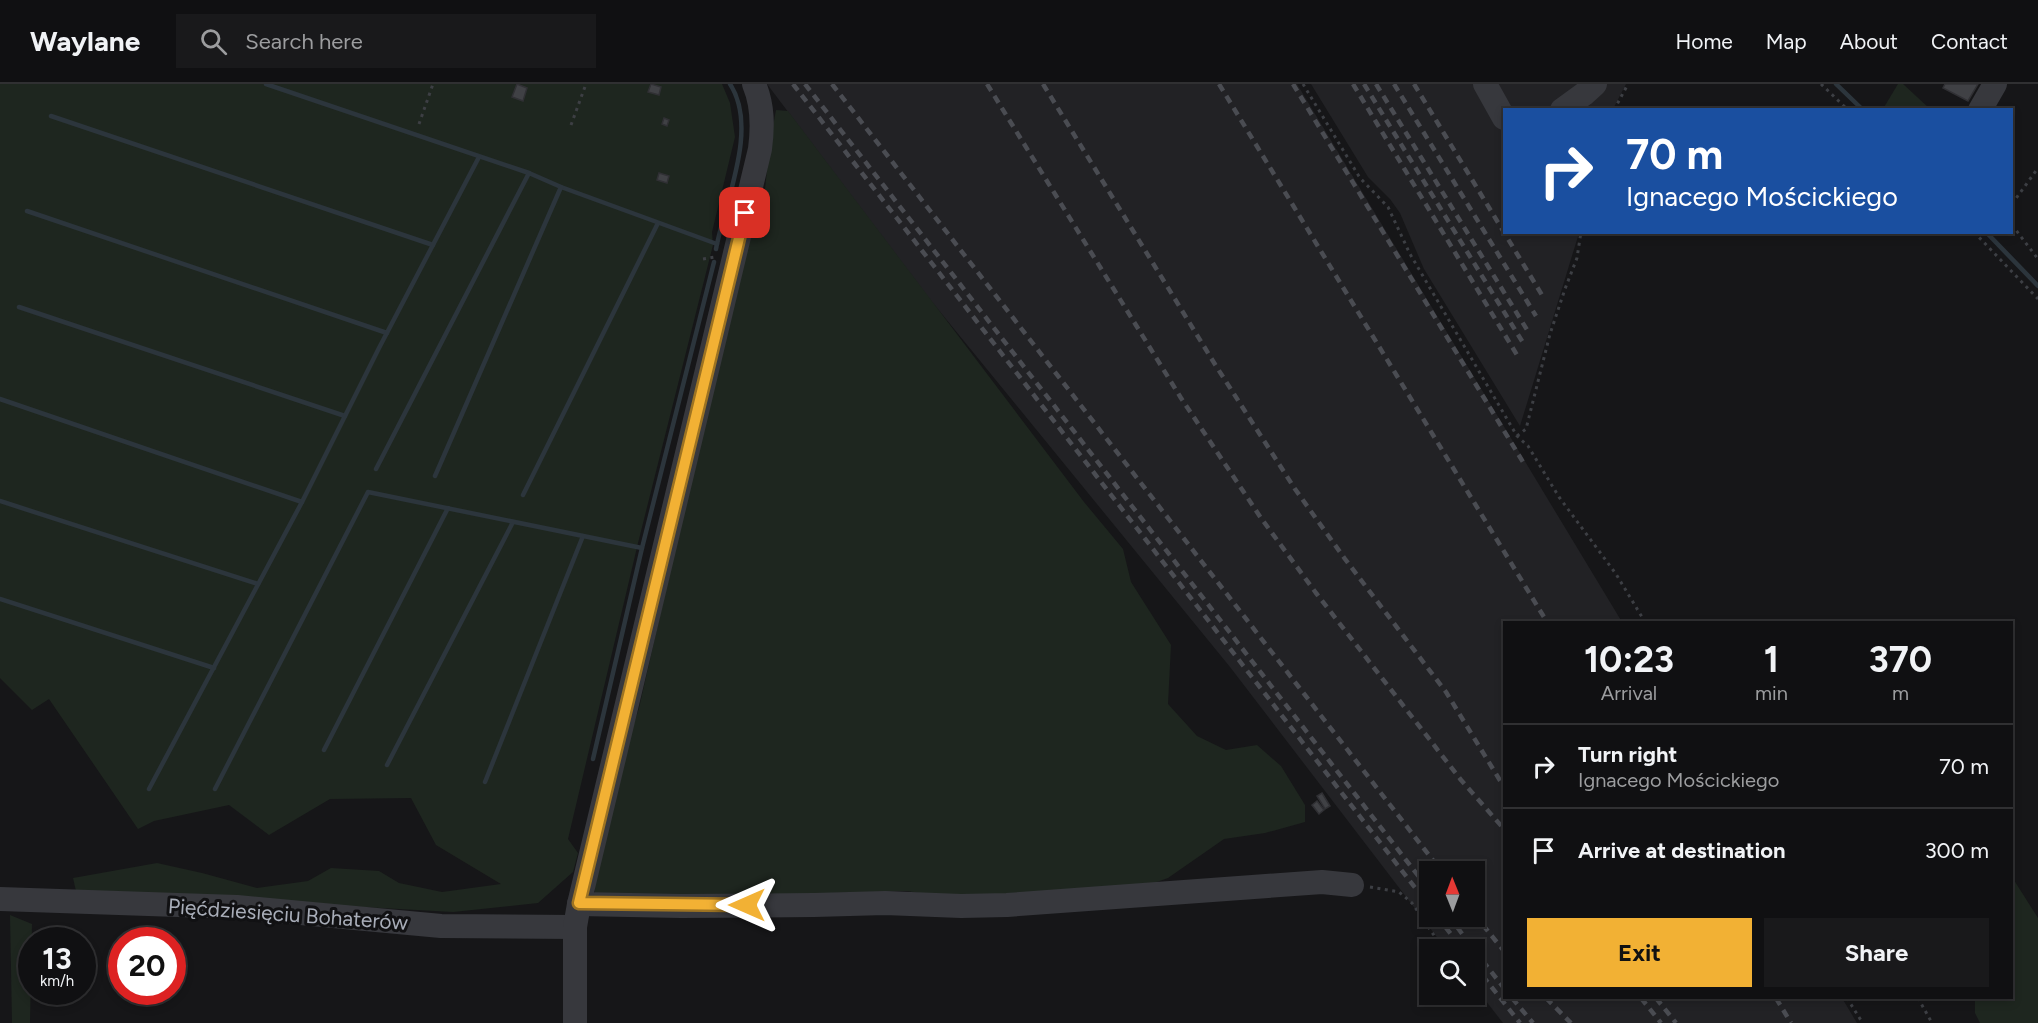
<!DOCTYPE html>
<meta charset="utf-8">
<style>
body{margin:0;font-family:Figtree,sans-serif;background:#19191b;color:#f1f3f6;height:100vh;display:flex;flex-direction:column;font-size:22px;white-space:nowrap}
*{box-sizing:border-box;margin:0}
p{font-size:20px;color:#9c9d9f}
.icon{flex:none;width:33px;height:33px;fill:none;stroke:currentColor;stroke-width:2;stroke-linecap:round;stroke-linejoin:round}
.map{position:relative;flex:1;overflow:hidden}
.panel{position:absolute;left:1503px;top:537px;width:510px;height:378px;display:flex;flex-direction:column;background:#101012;border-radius:0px;box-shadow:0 3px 9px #0003,0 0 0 2px #303032}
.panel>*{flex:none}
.hud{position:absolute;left:1503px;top:24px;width:510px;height:126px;border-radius:0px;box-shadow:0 3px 9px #0003,0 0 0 2px #303032;background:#1a4fa0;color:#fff;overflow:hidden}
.needle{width:39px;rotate:359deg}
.fabs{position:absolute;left:1419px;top:777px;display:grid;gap:12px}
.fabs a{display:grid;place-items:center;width:66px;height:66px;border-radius:0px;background:#101012;box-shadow:0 3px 9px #0003,0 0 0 2px #303032;font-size:30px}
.speed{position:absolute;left:18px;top:843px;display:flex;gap:12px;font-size:30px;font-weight:700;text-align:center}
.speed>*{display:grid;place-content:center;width:78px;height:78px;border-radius:50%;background:#101012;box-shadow:0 3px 9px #0003,0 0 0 2px #303032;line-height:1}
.speed small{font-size:15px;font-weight:400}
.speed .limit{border:9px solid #d22;background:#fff;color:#111}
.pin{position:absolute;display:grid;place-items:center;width:51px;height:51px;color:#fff;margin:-26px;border-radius:12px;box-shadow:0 3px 9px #0006}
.me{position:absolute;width:66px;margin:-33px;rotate:270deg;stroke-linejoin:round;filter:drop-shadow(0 0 4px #0008)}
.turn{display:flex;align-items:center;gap:21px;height:126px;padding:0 24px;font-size:27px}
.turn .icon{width:78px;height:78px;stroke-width:2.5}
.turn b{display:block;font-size:42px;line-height:51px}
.eta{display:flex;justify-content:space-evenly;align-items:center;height:102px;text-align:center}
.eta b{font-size:36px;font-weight:700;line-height:42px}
.cta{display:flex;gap:12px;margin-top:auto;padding:12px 24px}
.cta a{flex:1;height:69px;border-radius:0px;background:#f2b134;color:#111;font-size:24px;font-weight:700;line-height:69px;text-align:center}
.cta a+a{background:#19191b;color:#f1f3f6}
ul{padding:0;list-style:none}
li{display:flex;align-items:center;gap:18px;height:84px;padding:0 24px;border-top:2px solid #303032}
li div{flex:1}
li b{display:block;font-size:22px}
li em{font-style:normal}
header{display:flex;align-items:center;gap:36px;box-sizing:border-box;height:84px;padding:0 30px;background:#101012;border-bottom:2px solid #303032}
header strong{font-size:28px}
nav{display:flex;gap:33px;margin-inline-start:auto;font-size:21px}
.search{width:420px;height:54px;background:#19191b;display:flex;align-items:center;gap:15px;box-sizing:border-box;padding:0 21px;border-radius:0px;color:#9c9d9f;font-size:22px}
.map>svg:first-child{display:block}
.built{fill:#222225;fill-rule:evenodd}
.green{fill:#1e261f}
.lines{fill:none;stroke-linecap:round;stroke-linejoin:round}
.stream{stroke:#2c353c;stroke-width:4.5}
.building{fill:#404145;stroke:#303034;stroke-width:1.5}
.path{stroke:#3d3f44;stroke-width:3;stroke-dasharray:3 4.5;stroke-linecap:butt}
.minor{stroke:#37383d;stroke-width:24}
.rail{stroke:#4a4c52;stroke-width:4.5;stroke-dasharray:8 6;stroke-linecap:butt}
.route-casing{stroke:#9d7322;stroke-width:15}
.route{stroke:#f2b134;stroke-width:10}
.labels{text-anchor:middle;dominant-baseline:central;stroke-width:6;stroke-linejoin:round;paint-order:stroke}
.street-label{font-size:21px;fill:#a8adb8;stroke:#111113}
</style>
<header>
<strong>Waylane</strong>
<div class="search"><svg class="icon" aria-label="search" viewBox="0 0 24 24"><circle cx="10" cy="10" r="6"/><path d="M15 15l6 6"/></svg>Search here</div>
<nav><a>Home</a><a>Map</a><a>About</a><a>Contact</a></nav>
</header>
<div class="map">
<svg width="2038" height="939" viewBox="0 0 2038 939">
<rect width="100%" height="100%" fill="#161618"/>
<!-- built -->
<g class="built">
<path d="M 767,0 L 1297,0 L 1622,538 L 1504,538 L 1504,914 L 1842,914 L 1857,939 L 1503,939 L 1475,903 L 1474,866 L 1446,865 L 1230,583 L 928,213 ZM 1430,788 L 1474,788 L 1474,832 L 1430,832 Z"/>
<polygon points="1311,0 1626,0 1613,25 1504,26 1504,148 1579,149 1520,342 1424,185 1400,129 1390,115 1368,93"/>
</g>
<!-- green -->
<g class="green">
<polygon points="0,0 722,0 730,19 735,53 712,148 713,161 638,459 568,755 578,769 573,788 538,819 453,828 76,807 73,794 157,779 202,789 257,804 308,797 331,784 379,787 399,799 442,808 501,800 436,761 411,714 330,715 269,751 229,721 154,737 138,745 49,615 32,626 0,594"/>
<polygon points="1898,0 1903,0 1930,25 1883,25"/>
<polygon points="776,26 788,27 1084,418 1123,465 1131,498 1171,561 1168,620 1197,652 1226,666 1257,661 1281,682 1305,721 1305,738 1265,749 1224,755 1168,794 1134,806 964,816 907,807 832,809 726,815 595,811 594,789 616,696 639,624 733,211 765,105 770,58"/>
<polygon points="2012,793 2038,834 2038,939 1980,939 1975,929 1975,914 2012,914"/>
<polygon points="10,831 32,840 30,939 12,939"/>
</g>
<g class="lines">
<!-- stream -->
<g class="stream">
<polyline points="266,0 529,89 561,103 717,160"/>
<polyline points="1836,0 1863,26"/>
<polyline points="51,32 433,161"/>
<polyline points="27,127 387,249"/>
<polyline points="1986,148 2038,202"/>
<path d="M 716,165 C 725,117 759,44 730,0"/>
<polyline points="19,223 345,332"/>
<polyline points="0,315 302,418"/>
<polyline points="376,385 529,89"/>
<polyline points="435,392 561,103"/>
<polyline points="523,411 658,139"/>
<polyline points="0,417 258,500"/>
<polyline points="0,515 214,584"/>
<polyline points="324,666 448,424"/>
<polyline points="593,675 642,464 714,178"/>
<polyline points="387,681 513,438"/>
<polyline points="485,698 583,452"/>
<polyline points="149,705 302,418 379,264 479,73"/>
<polyline points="215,705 368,408 642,464"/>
</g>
</g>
<!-- building -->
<g class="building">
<polygon points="517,0 527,4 523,17 512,13"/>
<polygon points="651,0 661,3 659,11 648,8"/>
<polygon points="1945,0 1978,0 1968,17 1943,4"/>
<polygon points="664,34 669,36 667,42 662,40"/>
<polygon points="659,89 669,92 667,99 657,96"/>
<polygon points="1322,709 1330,722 1325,725 1317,712"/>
<polygon points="1317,717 1324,726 1319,730 1312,721"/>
</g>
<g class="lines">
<!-- path -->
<g class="path">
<polyline points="1303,0 1360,94 1388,123 1410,170 1517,352 1528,362 1559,413 1616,490 1645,538"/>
<polyline points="1821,0 1848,26"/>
<polyline points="1614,26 1628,0"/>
<polyline points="419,40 433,0"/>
<polyline points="571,41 586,0"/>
<polyline points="2012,120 2038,84"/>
<polyline points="2012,141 2038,175"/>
<polyline points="1974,148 2038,215"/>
<polyline points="703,175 715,173"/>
<polyline points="1517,352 1526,345 1550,250 1565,205 1577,174 1581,148"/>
<polyline points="1370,803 1399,808 1412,819 1444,866"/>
<polyline points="1847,914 1862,938"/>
<polyline points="1918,914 1932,939"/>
</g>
<!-- minor -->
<g class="minor">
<polyline points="1485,0 1504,34"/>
<polyline points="1562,26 1584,10 1595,0"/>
<polyline points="1980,26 1995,0"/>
<polyline points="0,815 237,823 441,842 575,843"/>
<polyline points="579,820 681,822 814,821 885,819 961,822 1007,821 1322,798 1352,801"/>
<path d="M 575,939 L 575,843 L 579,820 L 760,65 C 763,42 763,21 754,0"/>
</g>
<!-- rail -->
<g class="rail">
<polyline points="793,0 1430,823"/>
<polyline points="805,0 1430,807"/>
<polyline points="832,0 1442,788"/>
<polyline points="987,0 1181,314 1261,434 1316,509 1461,696 1504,745"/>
<polyline points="1043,0 1216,282 1295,405 1345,475 1446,608 1504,703"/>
<polyline points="1219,0 1547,538"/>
<polyline points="1293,0 1523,378"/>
<polyline points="1353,0 1517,271"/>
<polyline points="1364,0 1525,262"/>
<polyline points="1376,0 1529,249"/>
<polyline points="1394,0 1536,232"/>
<polyline points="1414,0 1542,211"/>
<polyline points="1474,830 1504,867"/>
<polyline points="1437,832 1463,866"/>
<polyline points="1449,832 1474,866"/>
<polyline points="1474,866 1504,904"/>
<polyline points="1474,881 1520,939"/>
<polyline points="1512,914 1533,939"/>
<polyline points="1546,914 1571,939"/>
<polyline points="1641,914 1661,939"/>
<polyline points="1656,914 1676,939"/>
<polyline points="1776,914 1791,939"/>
</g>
</g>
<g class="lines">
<!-- route casing -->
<g class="route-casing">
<polyline id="route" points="745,129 579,819 747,821"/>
</g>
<!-- route -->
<use href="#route" class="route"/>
</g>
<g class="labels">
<!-- street labels -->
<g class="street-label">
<text transform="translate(288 830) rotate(4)">Pięćdziesięciu Bohaterów</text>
</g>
</g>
</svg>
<div class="fabs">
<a><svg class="needle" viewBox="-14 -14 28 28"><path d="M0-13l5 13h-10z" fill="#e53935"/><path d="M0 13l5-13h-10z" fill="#9c9d9f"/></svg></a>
<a><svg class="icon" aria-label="search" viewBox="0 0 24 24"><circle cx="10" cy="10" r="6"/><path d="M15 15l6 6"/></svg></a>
</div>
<div class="speed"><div>13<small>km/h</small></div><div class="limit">20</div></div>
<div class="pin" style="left:745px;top:129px;background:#d93025"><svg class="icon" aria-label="arrive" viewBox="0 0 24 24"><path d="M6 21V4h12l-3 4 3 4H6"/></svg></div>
<svg class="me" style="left:747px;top:821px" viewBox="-20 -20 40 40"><path d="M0-17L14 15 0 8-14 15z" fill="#f2b134" stroke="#fff" stroke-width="4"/></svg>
<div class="hud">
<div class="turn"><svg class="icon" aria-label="right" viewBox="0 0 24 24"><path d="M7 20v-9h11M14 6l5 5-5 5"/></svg><div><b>70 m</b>Ignacego Mościckiego</div></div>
</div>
<section class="panel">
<div class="eta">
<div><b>10:23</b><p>Arrival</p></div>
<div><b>1</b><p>min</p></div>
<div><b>370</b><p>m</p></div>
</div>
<ul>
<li><svg class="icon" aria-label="right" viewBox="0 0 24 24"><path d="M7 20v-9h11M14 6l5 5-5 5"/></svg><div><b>Turn right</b><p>Ignacego Mościckiego</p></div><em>70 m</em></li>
<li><svg class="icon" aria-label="arrive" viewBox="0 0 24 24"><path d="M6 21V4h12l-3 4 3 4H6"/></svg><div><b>Arrive at destination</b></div><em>300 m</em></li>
</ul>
<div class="cta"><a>Exit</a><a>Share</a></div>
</section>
</div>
